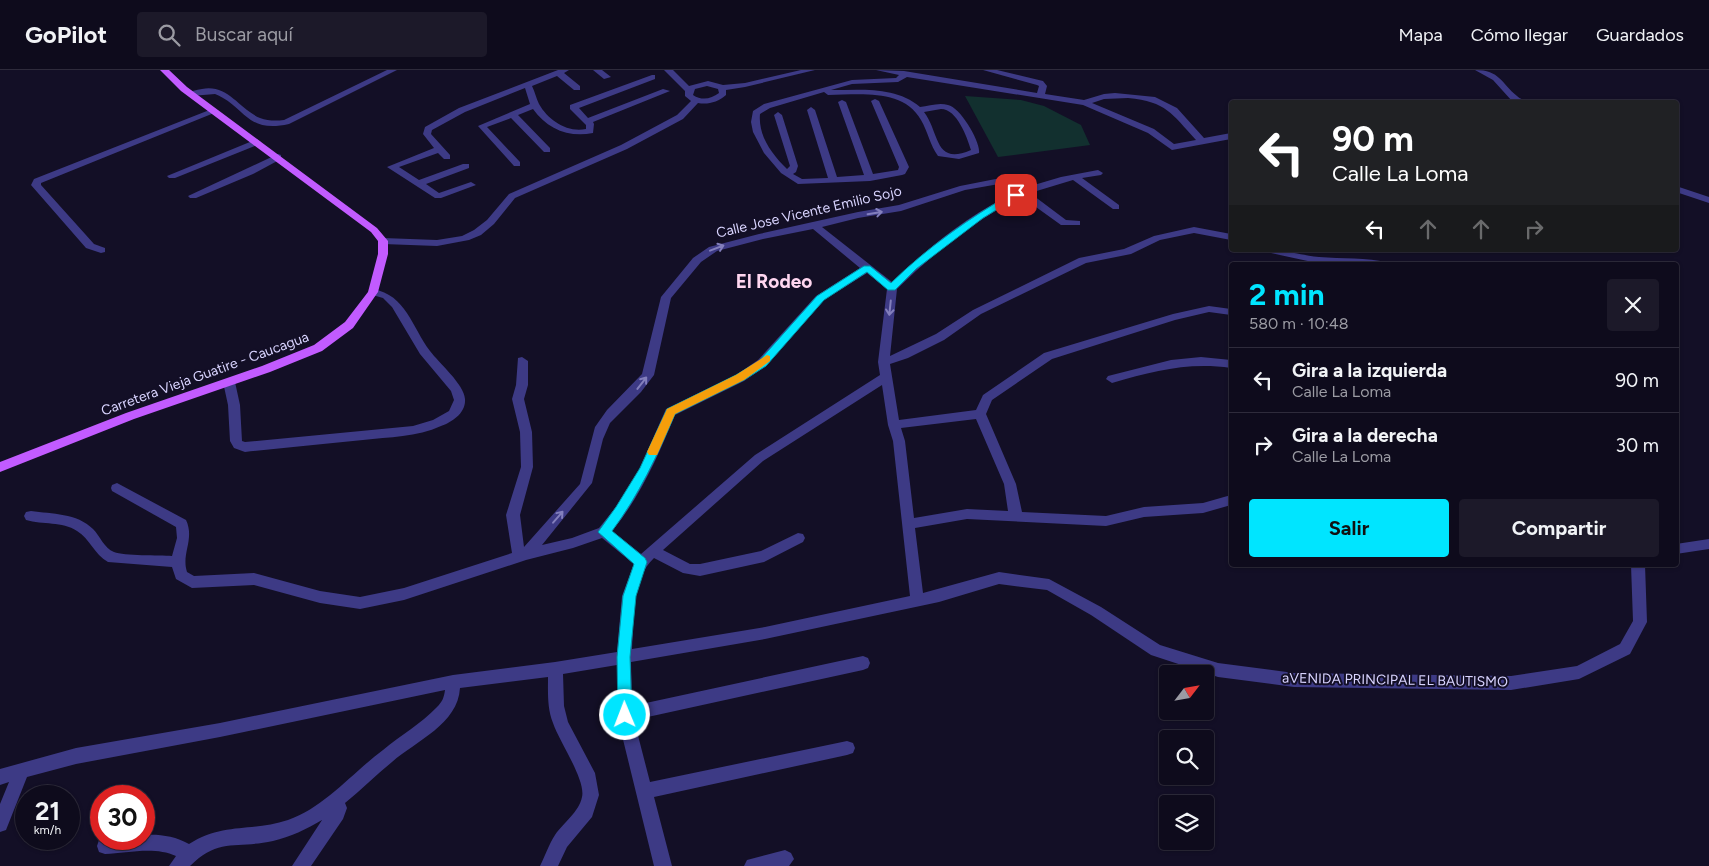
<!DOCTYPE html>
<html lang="es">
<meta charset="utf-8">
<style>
body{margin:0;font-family:Figtree,sans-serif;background:#1c1929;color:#f1f3f6;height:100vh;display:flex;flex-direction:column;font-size:19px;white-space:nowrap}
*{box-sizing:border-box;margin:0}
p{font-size:16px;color:#9b9ba3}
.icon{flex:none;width:28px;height:28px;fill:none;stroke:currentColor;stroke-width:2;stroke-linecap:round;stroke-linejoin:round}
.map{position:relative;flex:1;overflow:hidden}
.details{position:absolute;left:1229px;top:192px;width:450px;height:305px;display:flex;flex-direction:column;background:#0e0b1c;border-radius:5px;box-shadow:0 1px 4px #0004,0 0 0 1px #2e2b3b}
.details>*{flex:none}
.top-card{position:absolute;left:1229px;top:30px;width:450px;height:152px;border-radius:5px;box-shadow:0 1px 4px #0004,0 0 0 1px #2e2b3b;background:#202124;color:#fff;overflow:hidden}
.needle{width:32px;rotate:59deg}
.controls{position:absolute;left:1159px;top:595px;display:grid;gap:10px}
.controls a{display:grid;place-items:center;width:55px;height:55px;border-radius:5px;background:#0e0b1c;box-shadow:0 1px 4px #0004,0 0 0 1px #2e2b3b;font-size:25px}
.speed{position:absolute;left:15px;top:715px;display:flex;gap:10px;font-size:25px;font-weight:700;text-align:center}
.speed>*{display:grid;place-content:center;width:65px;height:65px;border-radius:50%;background:#0e0b1c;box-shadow:0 1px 4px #0004,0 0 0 1px #2e2b3b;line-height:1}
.speed small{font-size:12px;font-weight:400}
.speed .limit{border:8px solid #d22;background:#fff;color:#111}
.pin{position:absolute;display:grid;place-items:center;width:42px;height:42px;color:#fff;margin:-21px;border-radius:10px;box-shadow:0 2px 8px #0006}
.me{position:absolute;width:55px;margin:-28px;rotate:359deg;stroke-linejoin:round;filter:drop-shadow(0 0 4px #0008)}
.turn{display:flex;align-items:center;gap:18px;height:105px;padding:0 20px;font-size:22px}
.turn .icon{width:65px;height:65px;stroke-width:2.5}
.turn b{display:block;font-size:35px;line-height:42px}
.lanes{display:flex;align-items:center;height:48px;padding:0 20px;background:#0003;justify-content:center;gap:25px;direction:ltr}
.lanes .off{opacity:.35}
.round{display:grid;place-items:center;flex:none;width:52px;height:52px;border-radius:5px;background:#1c1929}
.summary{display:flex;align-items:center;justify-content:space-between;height:85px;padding:0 20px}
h1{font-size:30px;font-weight:700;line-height:38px;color:#00e5ff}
.cta{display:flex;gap:10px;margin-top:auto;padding:10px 20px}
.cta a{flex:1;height:58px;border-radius:5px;background:#00e5ff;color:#111;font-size:20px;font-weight:700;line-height:58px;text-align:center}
.cta a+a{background:#1c1929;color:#f1f3f6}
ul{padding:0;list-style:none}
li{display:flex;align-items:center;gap:15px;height:65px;padding:0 20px;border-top:1px solid #2e2b3b}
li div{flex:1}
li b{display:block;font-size:19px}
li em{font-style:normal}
header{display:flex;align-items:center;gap:30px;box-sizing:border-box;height:70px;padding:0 25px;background:#0e0b1c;border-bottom:1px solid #2e2b3b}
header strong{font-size:24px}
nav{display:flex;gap:28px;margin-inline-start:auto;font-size:18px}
.search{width:350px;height:45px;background:#1c1929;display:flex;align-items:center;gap:12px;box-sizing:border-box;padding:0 18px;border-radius:5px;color:#9b9ba3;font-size:19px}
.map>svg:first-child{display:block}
.green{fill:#12302f}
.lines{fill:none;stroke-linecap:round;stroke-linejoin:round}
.minor{fill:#3d3a85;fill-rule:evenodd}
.major{fill:#c25bff;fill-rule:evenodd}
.oneway{stroke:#837fbc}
.route{fill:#00e5ff;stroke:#0095a6}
.slow{fill:#f59e0b}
.labels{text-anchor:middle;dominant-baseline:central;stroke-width:4;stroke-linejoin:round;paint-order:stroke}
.street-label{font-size:14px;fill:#d9d4ff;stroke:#130f26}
.district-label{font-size:19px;font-weight:bold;fill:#ffd6f0;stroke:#130f26}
</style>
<header>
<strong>GoPilot</strong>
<div class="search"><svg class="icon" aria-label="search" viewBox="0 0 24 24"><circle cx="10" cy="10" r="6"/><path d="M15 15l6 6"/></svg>Buscar aquí</div>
<nav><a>Mapa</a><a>Cómo llegar</a><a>Guardados</a></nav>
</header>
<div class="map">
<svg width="1709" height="796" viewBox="0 0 1709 796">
<rect width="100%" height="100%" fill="#130f26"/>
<!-- green -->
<polygon class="green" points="965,26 1021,30 1044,36 1081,55 1090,75 998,87"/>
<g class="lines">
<!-- minor -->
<g class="minor">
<path d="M 387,0 L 397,0 L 289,54 C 246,64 245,36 215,24 L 191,26 L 187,24 C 191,21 196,20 202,19 C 228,14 239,39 260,48 C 268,51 276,51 284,50 Z"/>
<path d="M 558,0 L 569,0 L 564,3 L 580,16 L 580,20 L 574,20 L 557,6 L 532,16 C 535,22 536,28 539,34 C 548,50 567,63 586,59 L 586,55 L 570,39 L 570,35 L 652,5 L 655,5 L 655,9 L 579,38 L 588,48 L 663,19 L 670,21 L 593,52 L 594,54 L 593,63 C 569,68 547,59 533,39 L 518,45 L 550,78 L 550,82 L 544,82 L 511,48 L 487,57 L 520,92 L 520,96 L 514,96 L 478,56 L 530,34 L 525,18 L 465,42 L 432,60 L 431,64 L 450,85 L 450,89 L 444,89 L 438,83 L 399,97 L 419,110 L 463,94 L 469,94 L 469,98 L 426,114 L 439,123 L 471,112 L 476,115 L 441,128 L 435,128 L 387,97 L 434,78 L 423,64 L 425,57 L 459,38 Z"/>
<polygon points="593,0 602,0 611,7 604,9"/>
<path d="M 664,0 L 673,0 L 689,16 L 708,11 L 723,15 L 745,13 L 801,0 L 815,0 L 745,17 L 726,20 L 726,25 C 718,32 708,35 698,33 L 683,49 L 627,79 L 515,128 L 494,154 L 481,165 L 469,170 L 437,176 L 383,174 L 378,171 L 383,168 L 437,170 L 462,166 L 474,160 L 487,150 L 509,124 L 621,75 L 677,45 L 691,31 L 685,26 L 685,21 ZM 707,16 L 718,19 L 719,23 C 711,29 702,31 693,25 L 695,19 Z"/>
<path d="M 876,0 L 904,1 L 1037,23 L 1039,16 L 1037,15 L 983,0 L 997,0 L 1043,11 L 1047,16 L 1045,24 L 1084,30 L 1104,24 L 1115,23 L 1155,27 L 1177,38 L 1204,68 L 1231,63 L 1231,69 L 1172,80 L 1148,63 L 1083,35 L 907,7 L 898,12 L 852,14 L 831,20 C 861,20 896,16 920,37 C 929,36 939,32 948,35 C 960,37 981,72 979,83 L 959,89 L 938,86 C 930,75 928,62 921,50 C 903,18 859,25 828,25 L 824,22 L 770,38 L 760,44 C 758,66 772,84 787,99 L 790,96 L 774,45 L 778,42 L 782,45 L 798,96 L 796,102 L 793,104 L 802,109 L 828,108 L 807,40 L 811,37 L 815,40 L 837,107 L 864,105 L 838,32 L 842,30 L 846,32 L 873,104 L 898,100 L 899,97 L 871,31 L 875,29 L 879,31 L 909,97 L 905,104 L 902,105 L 870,111 L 798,114 L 781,103 L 764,83 L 753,62 L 751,52 L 753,41 L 764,34 L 852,10 L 896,8 L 899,5 ZM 1128,28 C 1167,32 1171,43 1196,70 L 1174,74 L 1154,59 L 1092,33 L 1104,29 ZM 941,39 C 957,39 967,67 971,80 C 934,96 940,63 924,42 Z"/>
<path d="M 1475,0 C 1500,0 1501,13 1517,26 C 1520,29 1524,30 1527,32 L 1512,31 L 1493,10 Z"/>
<polygon points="212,39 219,41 41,113 41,115 94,174 105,178 105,182 101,183 86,178 31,115 34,109"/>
<polygon points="257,69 261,72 260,74 175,108 169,108 167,106"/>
<polygon points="278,84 281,85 281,89 253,104 196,128 190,128 188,126"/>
<path d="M 1098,100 L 1103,103 L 1101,105 L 1082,108 L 1119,135 L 1119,139 L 1113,139 L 1073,110 L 1030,123 L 1066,150 L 1080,151 L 1080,155 L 1061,155 L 1022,127 C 975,149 935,182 897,219 L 890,286 L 936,264 L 973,240 L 1079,188 L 1124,179 L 1154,166 L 1194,157 L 1231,164 L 1231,170 L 1194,163 L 1160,170 L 1131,184 L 1086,193 L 981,244 L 944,270 L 908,288 L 890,294 L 899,350 L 976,340 L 983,325 L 1044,283 L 1173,244 L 1209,236 L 1231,239 L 1231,245 L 1209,242 L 1175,250 L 1052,289 L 992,330 L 986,344 L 1016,414 L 1022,442 L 1106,446 L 1144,437 L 1203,433 L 1231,425 L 1231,435 L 1203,443 L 1144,447 L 1106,456 L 967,449 L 915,458 L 923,523 L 999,502 L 1049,509 L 1101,537 L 1160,575 L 1218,593 L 1294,603 L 1511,606 L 1577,596 L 1620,574 L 1633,551 L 1631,495 L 1645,495 L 1647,552 L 1630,584 L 1579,609 L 1511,620 L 1294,617 L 1218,607 L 1151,585 L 1091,545 L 1047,520 L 999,514 L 939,532 L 765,569 L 631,592 L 632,636 L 863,586 L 868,588 L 870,593 L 868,598 L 863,600 L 634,650 L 650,712 L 847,671 L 853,673 L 855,678 L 853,683 L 847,685 L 654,727 L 672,796 L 654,796 L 617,645 L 617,595 L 563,604 L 564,636 L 568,652 L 595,703 L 599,725 L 592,747 L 567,777 L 558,796 L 540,796 C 545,786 549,774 555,765 C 564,752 579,742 582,727 C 586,710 559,671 553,653 C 547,638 548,622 548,607 L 460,618 C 458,654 416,671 392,692 C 376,705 361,720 345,733 L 347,738 L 343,749 L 311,796 L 292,796 L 322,750 C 307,759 290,767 273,771 C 237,779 219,767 190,796 L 169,796 L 176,786 C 155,776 127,783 105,784 L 99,782 L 97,776 L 99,770 L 102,769 L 144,769 L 144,765 C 159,764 175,766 189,774 C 223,752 252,762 288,750 C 325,737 352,703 383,680 C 401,665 421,654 437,637 C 442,632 444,628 445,620 L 220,667 L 76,694 L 27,707 L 6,760 L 0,762 L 0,734 L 9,712 L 0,715 L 0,699 L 76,678 L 220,653 L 453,605 L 555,592 L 617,582 L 622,526 L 634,494 L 602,468 L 573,478 L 526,490 L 404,530 L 360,539 L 320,533 L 254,515 L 192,518 L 176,509 L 172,497 L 108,492 C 94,484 90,469 77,461 C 62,451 43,455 26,450 L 24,446 L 26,442 L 31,441 C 52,444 77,443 93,459 C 100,466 104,478 114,482 C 124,486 159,485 172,486 L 177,468 L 176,457 L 112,421 L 111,418 L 112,415 L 117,413 L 186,450 C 195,469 181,484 187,502 L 194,506 L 254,503 L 320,521 L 360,527 L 404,518 L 512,483 L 506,445 L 521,397 L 520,362 L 512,329 L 516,315 L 518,288 L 522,287 L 528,291 L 528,315 L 524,329 L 532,362 L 533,397 L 520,445 L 524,477 L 580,414 L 595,357 L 607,340 L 642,304 L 661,227 L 693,188 L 709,177 L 759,164 L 858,142 L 899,135 L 960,116 L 1016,105 L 1024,107 L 1034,115 L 1061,107 ZM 1016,111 L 1026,118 C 975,139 931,175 892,212 L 822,157 L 858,148 L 901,141 L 965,120 ZM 813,159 L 860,198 L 816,226 L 758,290 L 736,305 L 666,339 L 640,398 L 616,437 L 599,458 L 572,468 L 542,475 L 592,413 L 603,369 L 610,353 L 641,322 L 654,305 L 671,228 L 701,192 L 717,181 L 763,169 ZM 867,203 L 887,219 L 878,292 L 880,305 L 755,385 L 641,484 L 612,461 C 641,426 658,386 675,345 L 744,311 L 766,296 L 824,230 ZM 882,315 L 888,355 L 893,371 L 910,526 L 765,557 L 632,579 C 634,551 631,509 654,488 L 683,503 L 700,506 L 764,492 L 803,472 L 805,468 L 803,464 L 798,463 L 761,481 L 700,494 L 690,494 L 663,480 L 763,391 ZM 976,349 L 1004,414 L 1008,441 L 967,439 L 914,448 L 905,371 L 901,358 Z"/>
<polygon points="1676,116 1709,127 1709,133 1676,122"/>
<path d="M 1265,180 C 1285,180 1300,185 1319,187 C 1342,189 1366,187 1389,193 L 1390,195 L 1317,193 L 1266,182 Z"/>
<path d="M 373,219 C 406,225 412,257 430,281 C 439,293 464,314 465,329 C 466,343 452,352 441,356 C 417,367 389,367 363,370 C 323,374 284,378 245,382 L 234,378 L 230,371 L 228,335 L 223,312 L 229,308 L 235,312 L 240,335 L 242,371 L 245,372 L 413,356 L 433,350 L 449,341 L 454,330 L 451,321 L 420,284 L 392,237 L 383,228 L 369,224 L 368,222 Z"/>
<path d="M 1201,287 L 1231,290 L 1231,298 C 1188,292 1154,301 1112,313 L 1106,309 L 1108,306 L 1171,290 Z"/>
<polygon points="1709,469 1709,479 1676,484 1676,474"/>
<polygon points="785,780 791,783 794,789 789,796 744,796 747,790"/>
</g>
<!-- major -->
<polygon class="major" points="160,0 169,0 187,17 377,158 388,171 388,184 378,222 353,258 322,281 270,302 134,349 0,402 0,392 126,343 262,296 314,275 345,252 368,222 378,184 378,171 371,162 181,21"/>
</g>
<!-- one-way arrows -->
<defs><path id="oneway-shaft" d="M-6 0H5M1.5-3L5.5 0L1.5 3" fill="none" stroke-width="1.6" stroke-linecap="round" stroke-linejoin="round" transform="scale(1.25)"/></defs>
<g class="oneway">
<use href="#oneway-shaft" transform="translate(875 143) rotate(-9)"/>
<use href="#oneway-shaft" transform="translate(717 178) rotate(-21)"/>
<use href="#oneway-shaft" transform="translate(890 238) rotate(96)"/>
<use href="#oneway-shaft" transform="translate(642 313) rotate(-52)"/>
<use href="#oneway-shaft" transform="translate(558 447) rotate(-49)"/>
</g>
<!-- route -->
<path class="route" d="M 1013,123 L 1021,125 L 983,148 L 916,199 L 895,220 L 888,220 L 867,202 L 824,230 L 766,296 L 744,310 L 675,344 C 657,386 639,425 612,461 L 645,488 L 647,492 L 636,526 L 630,587 L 632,645 L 630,649 L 625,651 L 620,649 L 618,645 L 617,587 L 623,526 L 634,494 L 598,462 L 616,437 L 640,398 L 667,339 L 736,305 L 759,291 L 817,226 L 864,196 L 870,196 L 891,213 C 928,177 969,148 1013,123 Z"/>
<!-- slow -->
<polygon class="slow" points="767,285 770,286 770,291 744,310 675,344 657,385 649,385 647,382 667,339 736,305"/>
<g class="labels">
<!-- street labels -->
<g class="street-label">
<text transform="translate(809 142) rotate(-13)">Calle Jose Vicente Emilio Sojo</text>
<text transform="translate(205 304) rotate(-20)">Carretera Vieja Guatire - Caucagua</text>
<text transform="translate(1395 610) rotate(1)">aVENIDA PRINCIPAL EL BAUTISMO</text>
</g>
<!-- district labels -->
<g class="district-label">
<text x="774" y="211">El Rodeo</text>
</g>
</g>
</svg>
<div class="controls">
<a><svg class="needle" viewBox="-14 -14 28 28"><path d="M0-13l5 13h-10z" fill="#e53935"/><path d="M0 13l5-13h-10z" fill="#9b9ba3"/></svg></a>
<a><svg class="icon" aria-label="search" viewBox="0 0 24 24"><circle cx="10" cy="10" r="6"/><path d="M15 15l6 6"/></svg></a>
<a><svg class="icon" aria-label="layers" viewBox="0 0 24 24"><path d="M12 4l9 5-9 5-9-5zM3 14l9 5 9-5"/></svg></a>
</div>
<div class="speed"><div>21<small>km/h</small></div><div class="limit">30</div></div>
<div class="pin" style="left:1016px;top:125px;background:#d93025"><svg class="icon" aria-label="arrive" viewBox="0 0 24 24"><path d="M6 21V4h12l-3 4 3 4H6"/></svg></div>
<svg class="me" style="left:625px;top:645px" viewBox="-20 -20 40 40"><circle r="17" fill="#00e5ff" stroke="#fff" stroke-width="3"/><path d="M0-11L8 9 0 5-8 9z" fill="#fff"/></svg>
<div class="top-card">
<div class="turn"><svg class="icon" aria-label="left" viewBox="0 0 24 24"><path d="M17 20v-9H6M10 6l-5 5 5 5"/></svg><div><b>90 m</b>Calle La Loma</div></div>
<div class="lanes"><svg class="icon" aria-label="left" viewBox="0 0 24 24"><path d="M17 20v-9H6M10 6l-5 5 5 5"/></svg><svg class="icon off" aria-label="ahead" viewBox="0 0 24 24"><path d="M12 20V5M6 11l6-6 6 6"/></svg><svg class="icon off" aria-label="ahead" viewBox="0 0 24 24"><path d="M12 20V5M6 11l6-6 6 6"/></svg><svg class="icon off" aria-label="right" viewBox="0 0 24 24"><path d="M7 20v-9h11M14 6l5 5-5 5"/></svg></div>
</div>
<section class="details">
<div class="summary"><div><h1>2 min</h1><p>580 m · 10:48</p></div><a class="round"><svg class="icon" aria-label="close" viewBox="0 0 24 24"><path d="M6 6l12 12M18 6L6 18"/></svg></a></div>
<ul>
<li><svg class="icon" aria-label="left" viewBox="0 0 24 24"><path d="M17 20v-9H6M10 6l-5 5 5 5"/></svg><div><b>Gira a la izquierda</b><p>Calle La Loma</p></div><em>90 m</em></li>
<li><svg class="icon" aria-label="right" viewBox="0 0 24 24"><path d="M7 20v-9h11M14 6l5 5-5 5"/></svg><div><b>Gira a la derecha</b><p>Calle La Loma</p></div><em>30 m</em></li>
</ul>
<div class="cta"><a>Salir</a><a>Compartir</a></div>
</section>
</div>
